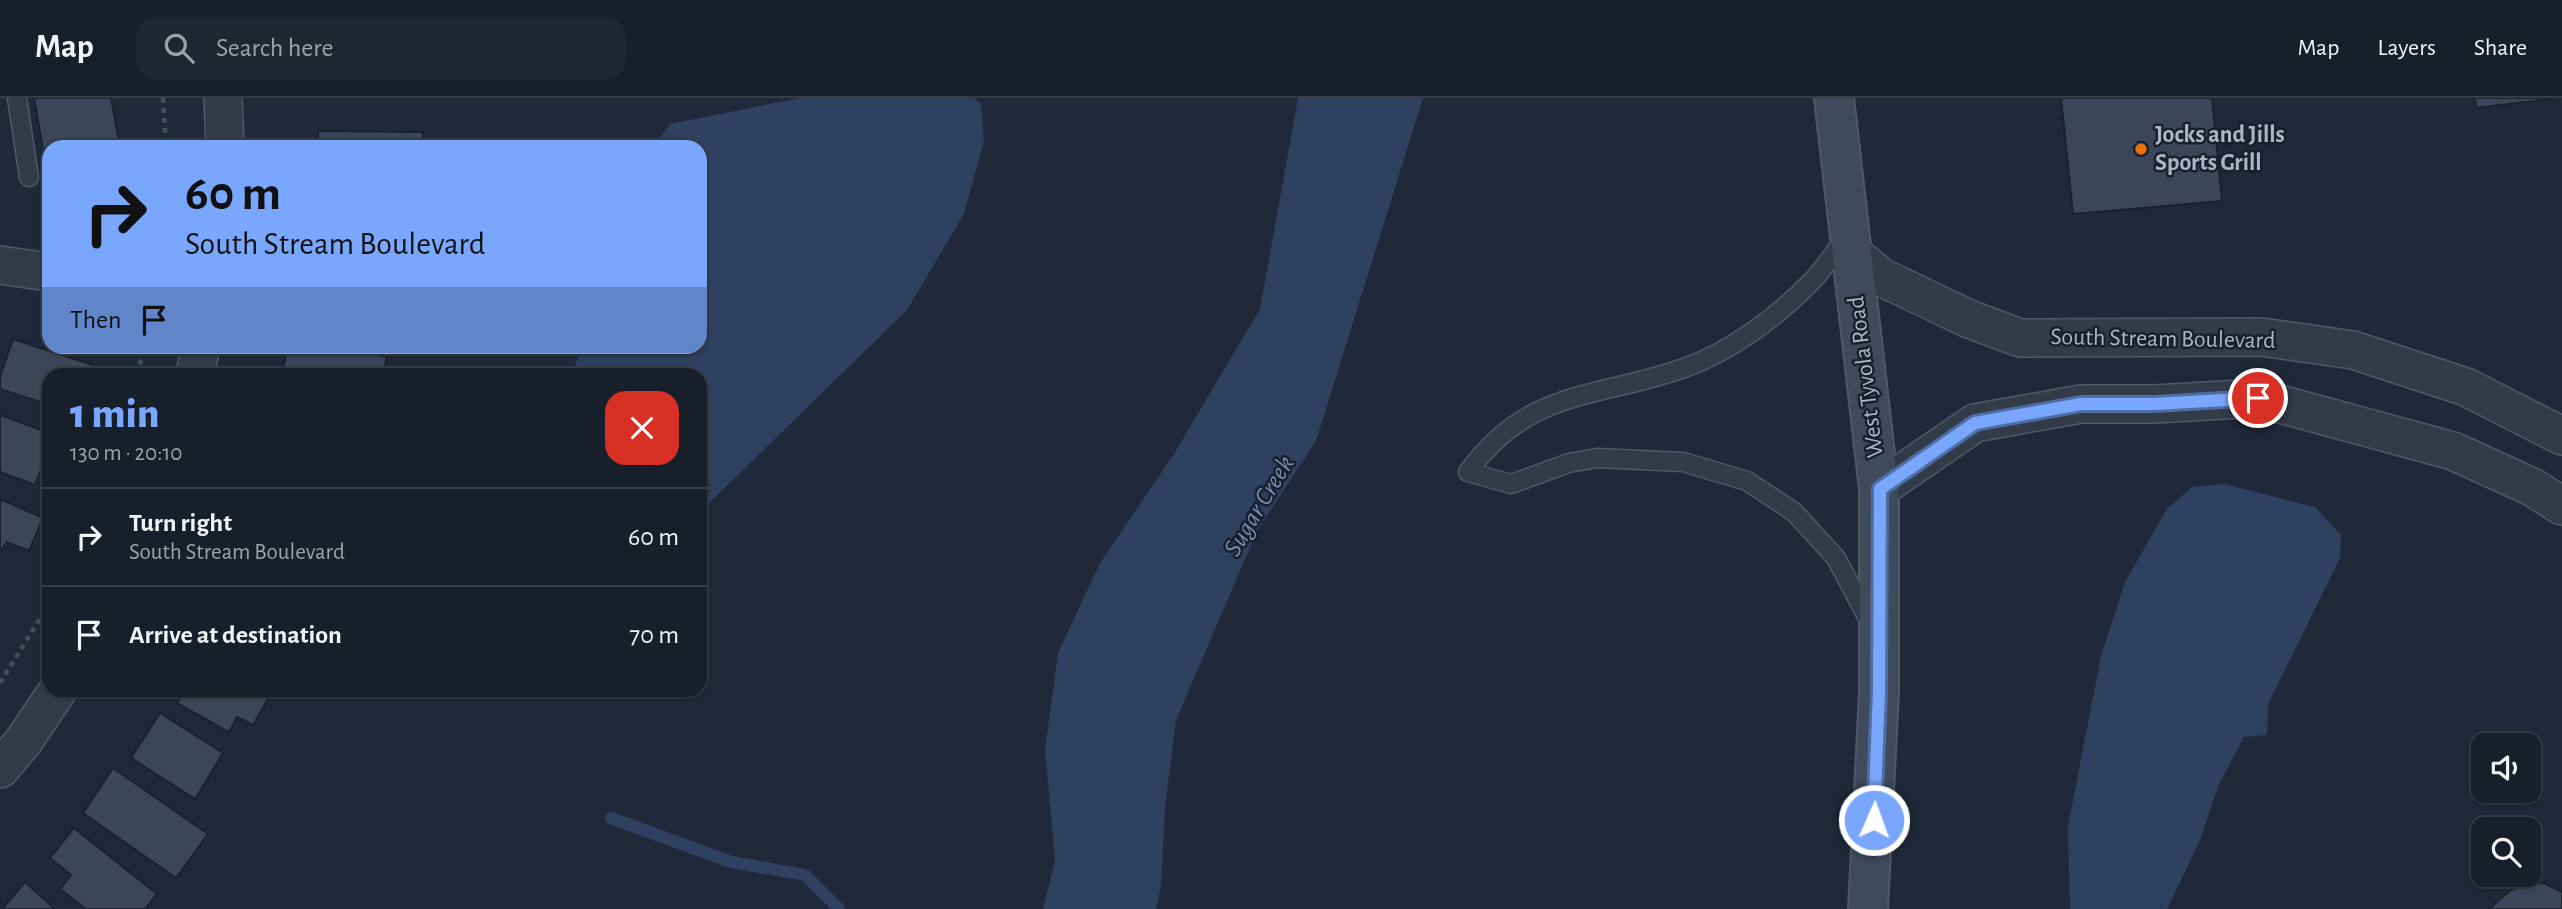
<!DOCTYPE html>
<meta charset="utf-8">
<style>
body{margin:0;font-family:"Alegreya Sans",sans-serif;background:#202733;color:#f1f3f6;height:100vh;display:flex;flex-direction:column;font-size:26px;white-space:nowrap}
*{box-sizing:border-box;margin:0}
p{font-size:23px;color:#9ea2a9}
.icon{flex:none;width:38px;height:38px;fill:none;stroke:currentColor;stroke-width:2;stroke-linecap:round;stroke-linejoin:round}
.map{position:relative;flex:1;overflow:hidden}
.details{position:absolute;left:42px;top:270px;width:665px;height:329px;display:flex;flex-direction:column;background:#171f2b;border-radius:21px;box-shadow:0 2px 5px #0004,0 0 0 2px #363d47}
.details>*{flex:none}
.guide{position:absolute;left:42px;top:42px;width:665px;height:214px;border-radius:21px;box-shadow:0 2px 5px #0004,0 0 0 2px #363d47;background:#7aa7fe;color:#111;overflow:hidden}
.tools{position:absolute;left:2471px;top:635px;display:grid;gap:14px}
.tools a{display:grid;place-items:center;width:70px;height:70px;border-radius:14px;background:#171f2b;box-shadow:0 2px 5px #0004,0 0 0 2px #363d47;font-size:35px}
.pin{position:absolute;display:grid;place-items:center;width:60px;height:60px;color:#fff;margin:-30px;border:4px solid #fff;border-radius:50%;box-shadow:0 2px 7px #0007}
.me{position:absolute;width:77px;margin:-38px;rotate:2deg;stroke-linejoin:round;filter:drop-shadow(0 0 5px #0008)}
.turn{display:flex;align-items:center;gap:24px;height:147px;padding:0 28px;font-size:32px}
.turn .icon{width:91px;height:91px;stroke-width:2.5}
.turn b{display:block;font-size:49px;line-height:60px}
.then{display:flex;align-items:center;height:66px;padding:0 28px;background:#0003;gap:14px;font-size:26px}
.round{display:grid;place-items:center;flex:none;width:74px;height:74px;border-radius:21px;background:#202733}
.summary{display:flex;align-items:center;justify-content:space-between;height:119px;padding:0 28px}
h1{font-size:42px;font-weight:800;line-height:52px;color:#7aa7fe}
ul{padding:0;list-style:none}
li{display:flex;align-items:center;gap:21px;height:98px;padding:0 28px;border-top:2px solid #363d47}
li div{flex:1}
li b{display:block;font-size:26px}
li em{font-style:normal}
header{display:flex;align-items:center;gap:42px;box-sizing:border-box;height:98px;padding:0 35px;background:#171f2b;border-bottom:2px solid #363d47}
header strong{font-size:33px}
nav{display:flex;gap:38px;margin-inline-start:auto;font-size:24px}
.search{width:490px;height:63px;background:#202733;display:flex;align-items:center;gap:18px;box-sizing:border-box;padding:0 24px;border-radius:21px;color:#9ea2a9;font-size:26px}
.map>svg:first-child{display:block}
.water{fill:#2f4160}
.lines{fill:none;stroke-linecap:round;stroke-linejoin:round}
.stream{stroke:#2f4160;stroke-width:12}
.building{fill:#3b4759;stroke:#1a2230;stroke-width:2}
.service-casing{stroke:#505867;stroke-width:21}
.minor-casing{stroke:#505867;stroke-width:40}
.secondary-casing{stroke:#505867;stroke-width:42}
.path{stroke:#3e5357;stroke-width:4.5;stroke-dasharray:5 5;stroke-linecap:butt}
.service{stroke:#333b49;stroke-width:18}
.minor{stroke:#333b49;stroke-width:37}
.secondary{stroke:#404a5d;stroke-width:38}
.route-casing{stroke:#4f6da5;stroke-width:18}
.route{stroke:#7aa7fe;stroke-width:12}
.food-dot{fill:#e8710a;stroke:#18202e;stroke-width:2.5}
.labels{text-anchor:middle;dominant-baseline:central;stroke-width:5;stroke-linejoin:round;paint-order:stroke}
.poi-label{font-size:24px;font-weight:bold;fill:#adb5c6;stroke:#18202e;text-anchor:start}
.street-label{font-size:24px;fill:#adb5c6;stroke:#18202e}
.water-label{font-size:26px;font-style:italic;fill:#738ab1;stroke:#18202e}
</style>
<header>
<strong>Map</strong>
<div class="search"><svg class="icon" aria-label="search" viewBox="0 0 24 24"><circle cx="10" cy="10" r="6"/><path d="M15 15l6 6"/></svg>Search here</div>
<nav><a>Map</a><a>Layers</a><a>Share</a></nav>
</header>
<div class="map">
<svg width="2562" height="811" viewBox="0 0 2562 811">
<rect width="100%" height="100%" fill="#1f2939"/>
<!-- water -->
<g class="water">
<polygon points="800,0 975,0 981,7 984,42 964,116 907,212 700,414 700,276 572,276 582,249 700,248 700,49 654,49 670,26"/>
<polygon points="1298,0 1423,0 1316,343 1258,431 1176,622 1165,710 1161,788 1156,811 1043,811 1055,762 1045,651 1058,555 1100,465 1174,356 1260,211"/>
<polygon points="2224,386 2315,409 2341,437 2340,460 2268,606 2267,637 2244,639 2219,686 2200,742 2167,811 2070,811 2068,728 2101,558 2125,484 2167,411 2192,389"/>
</g>
<g class="lines">
<!-- stream -->
<polyline class="stream" points="611,720 731,764 805,777 839,811"/>
</g>
<!-- building -->
<g class="building">
<polygon points="34,0 111,0 120,49 49,49 49,85"/>
<polygon points="2061,0 2212,0 2222,103 2073,116"/>
<polygon points="2475,0 2558,0 2476,10"/>
<polygon points="318,33 423,34 423,49 318,49"/>
<polygon points="13,241 93,267 90,276 49,276 49,307 0,291 0,279"/>
<polygon points="288,248 336,248 387,259 383,276 282,276"/>
<polygon points="0,317 49,335 49,377 40,374 35,387 0,374"/>
<polygon points="0,401 43,420 29,453 7,444 0,454"/>
<polygon points="170,592 256,592 269,599 253,627 237,619 229,634 177,605 182,598"/>
<polygon points="160,615 223,655 195,701 131,660"/>
<polygon points="113,670 208,736 176,780 83,715"/>
<polygon points="74,730 157,796 145,811 86,811 60,791 71,777 50,760"/>
<polygon points="25,784 55,811 2,811"/>
<polygon points="2544,785 2562,794 2562,811 2489,811 2511,792 2525,786"/>
</g>
<g class="lines">
<!-- service casing -->
<g class="service-casing">
<g id="service">
<polyline points="17,0 29,79"/>
<path d="M 1847,137 C 1836,152 1825,170 1811,184 C 1777,219 1730,254 1684,270 C 1596,301 1529,290 1468,374 L 1511,386 L 1569,365 L 1597,360 L 1683,364 L 1747,383 L 1794,414 L 1836,460 L 1871,526"/>
</g>
</g>
<!-- minor casing -->
<g class="minor-casing">
<g id="minor">
<polyline points="223,0 225,49"/>
<polyline points="1851,154 1881,179 1969,221 2020,240 2261,239 2353,252 2466,289 2562,338"/>
<polyline points="0,167 49,174"/>
<polyline points="195,276 201,248"/>
<polyline points="1879,391 1975,325 2081,306 2155,306 2258,300 2453,353 2532,389 2562,408"/>
<polyline points="0,671 23,644 58,592"/>
</g>
</g>
<!-- secondary casing -->
<g class="secondary-casing">
<polyline id="secondary" points="1834,0 1879,391 1879,594 1868,811"/>
</g>
<!-- path -->
<g class="path">
<polyline points="163,0 166,49"/>
<polyline points="137,276 145,248"/>
<polyline points="0,585 49,506"/>
</g>
<!-- service -->
<use href="#service" class="service"/>
<!-- minor -->
<use href="#minor" class="minor"/>
<!-- secondary -->
<use href="#secondary" class="secondary"/>
</g>
<g class="lines">
<!-- route casing -->
<g class="route-casing">
<polyline id="route" points="1874,722 1879,594 1880,391 1975,325 2081,306 2155,306 2258,300"/>
</g>
<!-- route -->
<use href="#route" class="route"/>
</g>
<!-- markers -->
<circle class="food-dot" cx="2141" cy="51" r="7"/>
<g class="labels">
<!-- poi labels -->
<g class="poi-label">
<text x="2155" y="37">Jocks and Jills<tspan x="2155" dy="28">Sports Grill</tspan></text>
</g>
<!-- street labels -->
<g class="street-label">
<text transform="translate(2163 241) rotate(1)">South Stream Boulevard</text>
<text transform="translate(1866 279) rotate(-97)">West Tyvola Road</text>
</g>
<!-- water labels -->
<g class="water-label">
<text transform="translate(1259 408) rotate(-59)">Sugar Creek</text>
</g>
</g>
</svg>
<div class="tools">
<a><svg class="icon" aria-label="sound" viewBox="0 0 24 24"><path d="M4 9h4l5-4v14l-5-4H4zM17 9q2 3 0 6"/></svg></a>
<a><svg class="icon" aria-label="search" viewBox="0 0 24 24"><circle cx="10" cy="10" r="6"/><path d="M15 15l6 6"/></svg></a>
</div>
<div class="pin" style="left:2258px;top:300px;background:#d93025"><svg class="icon" aria-label="arrive" viewBox="0 0 24 24"><path d="M6 21V4h12l-3 4 3 4H6"/></svg></div>
<svg class="me" style="left:1874px;top:722px" viewBox="-20 -20 40 40"><circle r="17" fill="#7aa7fe" stroke="#fff" stroke-width="3"/><path d="M0-11L8 9 0 5-8 9z" fill="#fff"/></svg>
<div class="guide">
<div class="turn"><svg class="icon" aria-label="right" viewBox="0 0 24 24"><path d="M7 20v-9h11M14 6l5 5-5 5"/></svg><div><b>60 m</b>South Stream Boulevard</div></div>
<div class="then">Then<svg class="icon" aria-label="arrive" viewBox="0 0 24 24"><path d="M6 21V4h12l-3 4 3 4H6"/></svg></div>
</div>
<section class="details">
<div class="summary"><div><h1>1 min</h1><p>130 m · 20:10</p></div><a class="round" style="background:#d93025;color:#fff"><svg class="icon" aria-label="close" viewBox="0 0 24 24"><path d="M6 6l12 12M18 6L6 18"/></svg></a></div>
<ul>
<li><svg class="icon" aria-label="right" viewBox="0 0 24 24"><path d="M7 20v-9h11M14 6l5 5-5 5"/></svg><div><b>Turn right</b><p>South Stream Boulevard</p></div><em>60 m</em></li>
<li><svg class="icon" aria-label="arrive" viewBox="0 0 24 24"><path d="M6 21V4h12l-3 4 3 4H6"/></svg><div><b>Arrive at destination</b></div><em>70 m</em></li>
</ul>
</section>
</div>
